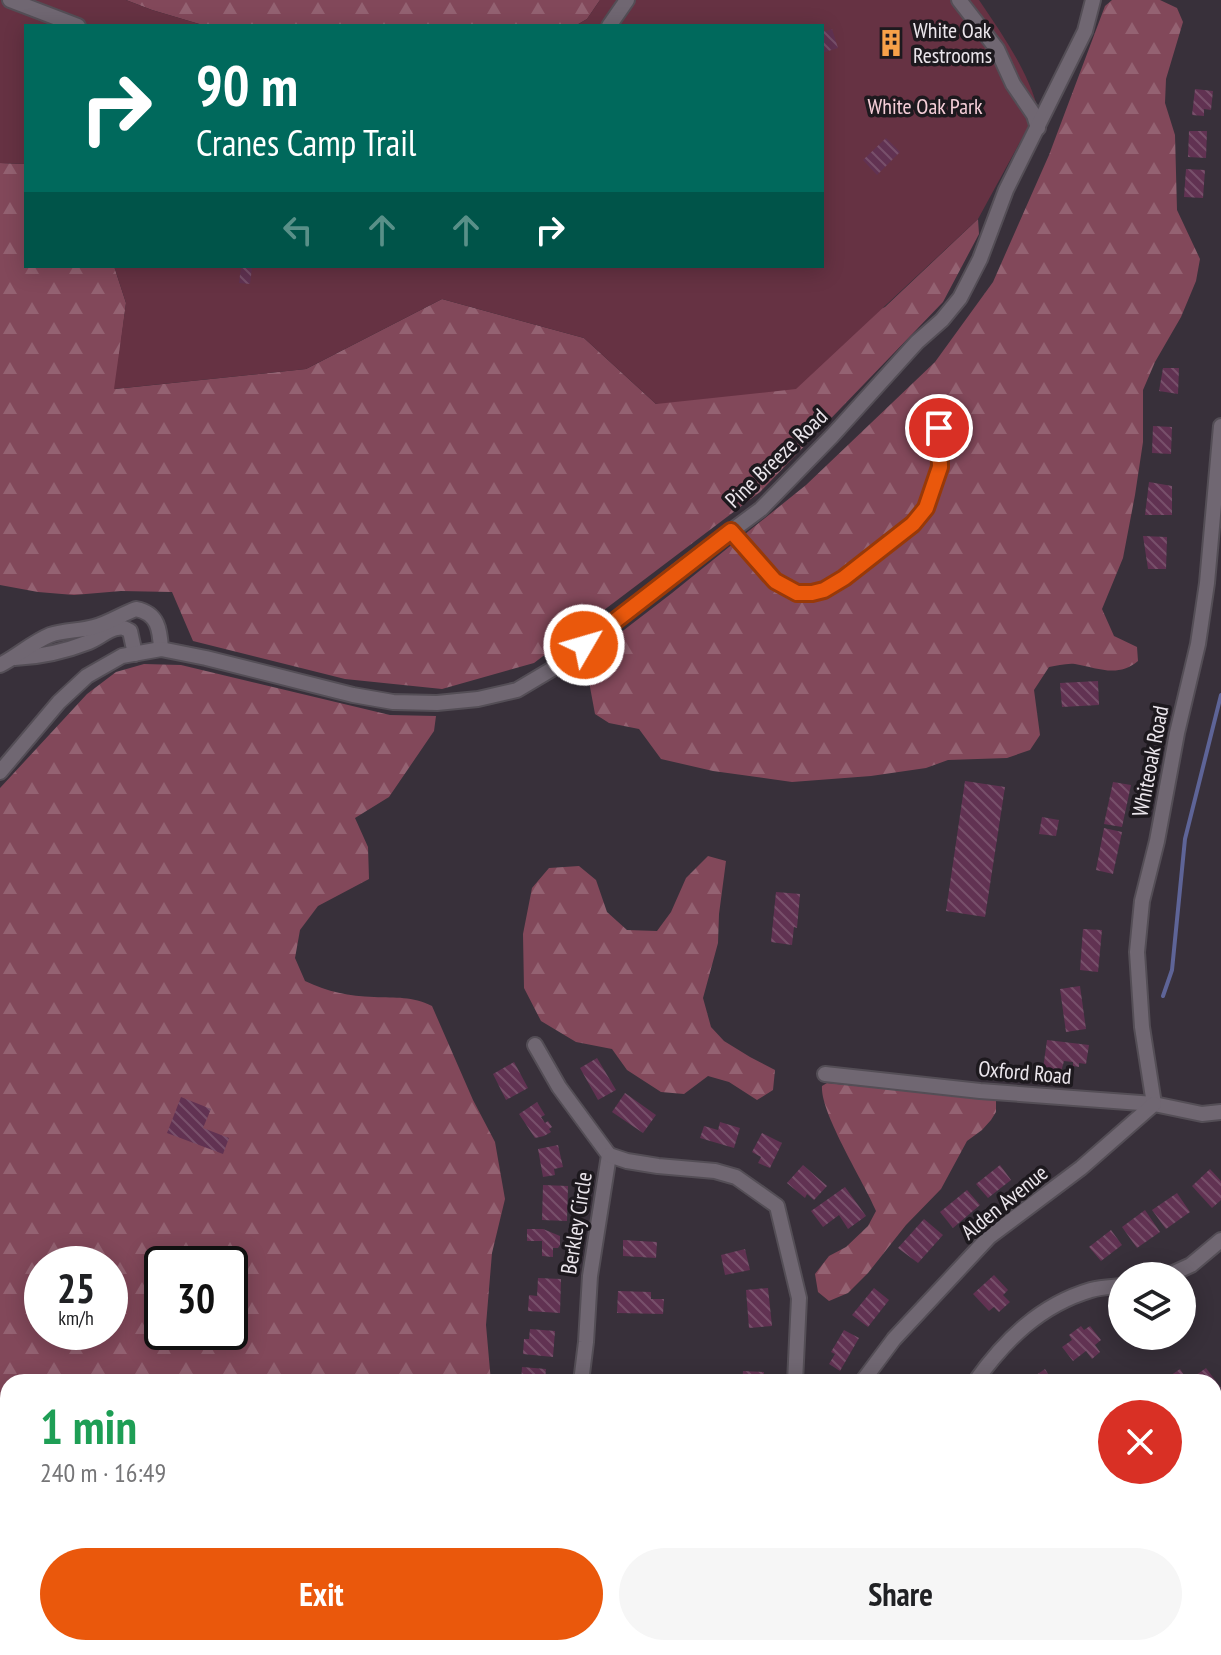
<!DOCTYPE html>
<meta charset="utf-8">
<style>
body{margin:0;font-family:"PT Sans Narrow",sans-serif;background:#f6f6f6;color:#202124;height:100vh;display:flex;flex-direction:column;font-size:30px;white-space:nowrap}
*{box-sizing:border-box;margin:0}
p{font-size:26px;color:#757577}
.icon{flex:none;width:44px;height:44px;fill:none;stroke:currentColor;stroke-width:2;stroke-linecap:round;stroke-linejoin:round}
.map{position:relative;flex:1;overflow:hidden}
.panel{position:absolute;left:0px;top:1374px;width:1222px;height:282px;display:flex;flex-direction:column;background:#fff;border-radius:24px 24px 0 0;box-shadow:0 4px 20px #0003}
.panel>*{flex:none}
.hud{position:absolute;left:24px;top:24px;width:800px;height:244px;border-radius:0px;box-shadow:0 4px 20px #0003;background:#00695c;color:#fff;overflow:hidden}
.fabs{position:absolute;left:1108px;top:1262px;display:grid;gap:16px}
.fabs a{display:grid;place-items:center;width:88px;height:88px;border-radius:50%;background:#fff;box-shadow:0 4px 20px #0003;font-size:40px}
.speed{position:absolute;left:24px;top:1246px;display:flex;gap:16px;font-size:40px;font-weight:700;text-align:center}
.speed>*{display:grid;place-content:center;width:104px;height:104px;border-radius:50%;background:#fff;box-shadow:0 4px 20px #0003;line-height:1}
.speed small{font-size:20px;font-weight:400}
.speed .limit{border:4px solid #111;border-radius:12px;background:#fff;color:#111}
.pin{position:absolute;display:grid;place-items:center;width:68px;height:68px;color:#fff;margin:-34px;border:4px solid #fff;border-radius:50%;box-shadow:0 2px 8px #0007}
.me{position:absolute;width:88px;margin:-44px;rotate:52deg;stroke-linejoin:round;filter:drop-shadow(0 0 6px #0008)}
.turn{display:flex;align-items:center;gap:28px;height:168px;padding:0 40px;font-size:36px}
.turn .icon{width:104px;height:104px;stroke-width:2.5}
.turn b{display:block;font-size:56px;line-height:68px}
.lanes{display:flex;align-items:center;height:76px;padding:0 40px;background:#0003;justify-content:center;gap:40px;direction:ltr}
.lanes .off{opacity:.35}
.round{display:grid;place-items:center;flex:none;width:84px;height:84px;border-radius:42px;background:#f6f6f6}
.head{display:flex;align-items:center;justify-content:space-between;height:136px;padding:0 40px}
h1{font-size:48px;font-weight:700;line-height:60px;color:#1e9e55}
.button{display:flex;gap:16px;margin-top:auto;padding:16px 40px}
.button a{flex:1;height:92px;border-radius:48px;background:#ea580c;color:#fff;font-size:32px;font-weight:700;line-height:92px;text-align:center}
.button a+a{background:#f6f6f6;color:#202124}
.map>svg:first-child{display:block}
.forest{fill:url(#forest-firs);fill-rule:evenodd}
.green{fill:#663243}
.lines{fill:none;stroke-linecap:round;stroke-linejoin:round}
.stream{stroke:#5e6497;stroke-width:4}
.building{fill:url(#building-back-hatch)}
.street-casing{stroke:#544e56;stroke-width:18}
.secondary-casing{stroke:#544e56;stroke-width:24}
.street{stroke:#706772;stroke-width:14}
.secondary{stroke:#84709c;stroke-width:20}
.route-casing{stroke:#983908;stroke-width:20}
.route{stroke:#ea580c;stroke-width:14}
.labels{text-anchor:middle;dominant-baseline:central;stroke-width:7;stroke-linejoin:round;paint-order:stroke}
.poi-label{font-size:22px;fill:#ebe6ec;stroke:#1d191e;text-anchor:start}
.park-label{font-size:22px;fill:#f5ced8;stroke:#1d191e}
.street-label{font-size:22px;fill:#ebe6ec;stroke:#1d191e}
</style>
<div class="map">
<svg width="1221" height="1655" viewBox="0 0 1221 1655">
<defs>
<pattern id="forest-firs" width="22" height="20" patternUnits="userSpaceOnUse" patternTransform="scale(2)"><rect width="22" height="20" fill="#82485a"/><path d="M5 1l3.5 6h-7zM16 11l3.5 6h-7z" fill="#946272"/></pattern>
<pattern id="building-back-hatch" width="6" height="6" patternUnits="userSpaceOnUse" patternTransform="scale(2)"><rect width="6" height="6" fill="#613252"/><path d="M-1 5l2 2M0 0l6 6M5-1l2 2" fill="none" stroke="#78506b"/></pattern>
</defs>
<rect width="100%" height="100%" fill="#38303a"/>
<!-- forest -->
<g class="forest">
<polygon points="126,0 600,0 587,19 575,26 206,26 152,10"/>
<path d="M 1112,0 L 1160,0 L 1177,8 L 1183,22 L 1166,79 L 1165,103 L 1175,135 L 1177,210 L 1200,259 L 1196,281 L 1181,317 L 1155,362 L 1143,390 L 1143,442 L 1135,495 L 1123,558 L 1102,609 L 1114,636 L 1137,647 L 1138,661 C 1118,678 1098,668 1075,664 C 1066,663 1057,666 1049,667 L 1034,690 L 1040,735 L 1030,750 L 1007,758 L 948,760 L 926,768 L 871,776 L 792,782 L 713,771 L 661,759 L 639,729 L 609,723 L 595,714 L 585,660 L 672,593 L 806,485 L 935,362 L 993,282 L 1049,155 L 1105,6 Z"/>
<polygon points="0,163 26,164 26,266 114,266 126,303 115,389 306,369 442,299 584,338 656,404 885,307 978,219 979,234 943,302 760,492 534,663 442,689 345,679 193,641 172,592 121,591 74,595 38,592 0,585"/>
<path d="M 144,664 L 181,665 L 390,715 L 436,716 L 434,731 L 389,797 L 355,818 L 368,847 L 369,879 L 318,906 L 300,930 L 295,958 L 305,981 C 328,992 349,996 374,997 C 396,998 412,996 432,1006 L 473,1100 L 495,1142 L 505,1199 L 492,1253 L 486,1325 L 491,1382 L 8,1382 L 8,1648 L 375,1648 L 372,1655 L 0,1655 L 0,788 L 87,694 L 116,672 ZM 42,1264 L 110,1264 L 110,1332 L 42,1332 ZM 162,1264 L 230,1264 L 230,1332 L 162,1332 Z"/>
<polygon points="708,856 726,861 719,914 718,943 703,998 711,1027 724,1041 750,1057 775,1070 773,1090 757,1100 729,1082 708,1076 684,1094 661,1092 627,1070 612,1049 576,1042 541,1021 524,988 523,934 532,888 549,868 579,866 596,880 607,912 627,930 657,931 671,912 686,878"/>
<path d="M 827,1083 L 996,1100 L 996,1112 L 991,1120 L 982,1130 L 967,1141 L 941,1189 L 906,1225 L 868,1273 L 848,1293 L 829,1301 L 818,1292 L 815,1274 L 829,1256 L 846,1247 L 868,1226 L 876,1211 C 864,1182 820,1113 822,1086 Z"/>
</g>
<!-- green -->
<g class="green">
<polygon points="0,0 126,0 152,10 206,26 26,26 26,164 0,163"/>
<path d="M 600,0 L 979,0 C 1002,34 1027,69 1038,109 L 978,219 L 796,389 L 656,404 L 584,338 L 442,299 L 306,369 L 114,389 L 126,303 L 114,266 L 822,266 L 822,26 L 575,26 L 587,19 Z"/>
</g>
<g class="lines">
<!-- stream -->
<polyline class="stream" points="1163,996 1172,970 1185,839 1221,695"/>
</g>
<!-- building -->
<g class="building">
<polygon points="832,29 838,48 822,53 822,32"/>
<polygon points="893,29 901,54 889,57 881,33"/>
<polygon points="1195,89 1213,91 1211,110 1204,109 1204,116 1192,115"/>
<polygon points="1189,131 1207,131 1206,158 1188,157"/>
<polygon points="886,138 900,152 877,175 863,160"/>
<polygon points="1186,169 1205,170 1203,198 1184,197"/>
<polygon points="241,267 252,268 250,284 239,283"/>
<polygon points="1163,368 1179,368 1178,394 1159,391"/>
<polygon points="1153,426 1172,427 1171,454 1152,453"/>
<polygon points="1149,482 1172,486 1172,515 1145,515"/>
<polygon points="1143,536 1167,537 1166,569 1148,569"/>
<polygon points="1098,681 1099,705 1062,707 1060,683"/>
<polygon points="965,781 1005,787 985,917 946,911"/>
<polygon points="1113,782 1131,785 1122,827 1104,824"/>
<polygon points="1042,817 1059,820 1056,836 1039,834"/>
<polygon points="1104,828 1122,832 1113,874 1096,870"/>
<polygon points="776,892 800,894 797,928 794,927 792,945 771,942"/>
<polygon points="1083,929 1102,930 1098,972 1080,970"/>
<polygon points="1080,986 1086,1029 1066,1032 1060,989"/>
<polygon points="1047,1040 1089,1045 1086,1064 1079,1063 1079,1067 1073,1066 1073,1062 1064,1061 1061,1072 1043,1069"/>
<polygon points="597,1058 616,1090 598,1100 580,1068"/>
<polygon points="514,1062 528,1088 506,1100 493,1074"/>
<polygon points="625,1093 656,1115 643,1133 612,1112"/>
<polygon points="181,1097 211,1109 203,1128 229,1138 223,1154 167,1133"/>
<polygon points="537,1102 545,1115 541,1117 545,1123 548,1121 552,1127 549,1129 551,1132 544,1136 535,1138 519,1114"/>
<polygon points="720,1122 740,1128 734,1148 700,1138 704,1126 718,1130"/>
<polygon points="762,1133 782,1143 770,1168 758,1163 761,1157 752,1152"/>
<polygon points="558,1145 563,1167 554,1169 555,1175 543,1177 538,1149"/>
<polygon points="803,1165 827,1186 814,1200 807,1194 805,1198 787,1183"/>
<polygon points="1000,1165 1011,1180 988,1198 976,1184"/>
<polygon points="1210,1169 1221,1181 1221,1200 1212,1208 1192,1186"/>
<polygon points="543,1185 568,1186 567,1221 542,1220"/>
<polygon points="845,1187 866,1216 848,1229 839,1215 823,1227 811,1211"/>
<polygon points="967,1190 980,1205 953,1228 940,1212"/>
<polygon points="1177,1193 1190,1212 1166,1229 1152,1210"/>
<polygon points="1145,1210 1160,1232 1137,1248 1122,1227"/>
<polygon points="924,1219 943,1235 918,1263 898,1248"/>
<polygon points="527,1229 543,1229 560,1236 560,1245 558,1248 553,1248 553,1257 542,1256 542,1241 527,1241"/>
<polygon points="1111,1230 1122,1245 1101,1261 1089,1247"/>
<polygon points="623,1240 657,1242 656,1258 623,1256"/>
<polygon points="745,1249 750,1270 725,1275 721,1255"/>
<polygon points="994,1275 1008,1290 1003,1295 1010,1302 999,1312 994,1307 989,1311 973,1294"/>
<polygon points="538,1278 561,1279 560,1313 528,1311 529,1295 537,1296"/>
<polygon points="768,1288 772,1326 749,1328 746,1290"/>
<polygon points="874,1288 889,1300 868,1327 852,1315"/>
<polygon points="618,1291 651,1292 651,1299 664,1299 663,1314 617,1313"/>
<polygon points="1081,1326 1084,1330 1090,1326 1101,1340 1095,1345 1100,1352 1092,1359 1086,1351 1073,1361 1062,1347 1072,1340 1069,1335"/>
<polygon points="530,1329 555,1331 553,1357 523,1354 524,1339 529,1339"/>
<polygon points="844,1330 859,1338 840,1371 829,1364 835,1354 831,1352"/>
<polygon points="522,1367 546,1369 545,1382 521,1382"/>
<polygon points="1206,1368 1221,1388 1214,1393 1214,1382 1166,1382 1164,1380 1180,1369 1188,1381"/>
<polygon points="1045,1369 1053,1382 1026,1382"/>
<polygon points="743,1371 764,1372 764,1382 742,1382"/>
<polygon points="1221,1492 1221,1524 1216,1527 1214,1525 1214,1497"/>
<polygon points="992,1648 1027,1648 1019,1655 999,1655"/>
</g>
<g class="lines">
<!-- street casing -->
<g class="street-casing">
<g id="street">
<polyline points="10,0 78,26"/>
<polyline points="959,0 997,49 1013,84 1034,115 1038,128"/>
<polyline points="609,26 627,0"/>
<polyline points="731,531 775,581 797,593 812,593 824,590 844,578 913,524 926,508 940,467 939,428"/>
<path d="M 15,658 C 40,657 66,651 89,642 C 99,638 107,630 117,628 C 124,627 124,628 130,631 L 135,654"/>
<path d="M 0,665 C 18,656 31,643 50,635 C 65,630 80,631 94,627 C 109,623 122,614 136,609 C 158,613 160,630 161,649"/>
<polyline points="0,772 59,702 87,676 122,656 161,649 206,658 353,695 393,702 437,703 478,699 517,690 559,665 683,567 761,509 832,436 917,342 942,320 960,298 980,259 1006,190 1085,31 1093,0"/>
<polyline points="535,1045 559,1087 609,1155 590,1276 586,1342 581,1382"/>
<polyline points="825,1074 980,1091 1154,1104 1202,1114 1221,1112"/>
<polyline points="1154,1104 1142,1027 1137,952 1142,901 1157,841 1177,733 1198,644 1207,583 1221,426"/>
<polyline points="609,1155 627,1161 658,1166 715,1171 736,1177 777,1206 799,1298 795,1382"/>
<polyline points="1167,1276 1191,1265 1221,1240"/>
<polyline points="862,1382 894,1339 989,1237 1081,1168 1154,1104"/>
<path d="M 975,1382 C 1005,1340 1040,1305 1091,1290 C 1101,1287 1112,1287 1122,1286"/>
<polyline points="801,1648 821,1655"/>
<polyline points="1059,1648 1066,1655"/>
<polyline points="861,1655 864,1648"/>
</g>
</g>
<!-- secondary casing -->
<g class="secondary-casing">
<g id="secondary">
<polyline points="1214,1441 1221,1436"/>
<polyline points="930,1655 938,1648"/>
</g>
</g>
<!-- street -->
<use href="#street" class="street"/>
<!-- secondary -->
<use href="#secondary" class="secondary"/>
</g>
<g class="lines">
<!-- route casing -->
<g class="route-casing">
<polyline id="route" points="584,645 731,531 775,581 797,593 812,593 824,590 844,578 913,524 926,508 940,467 939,428"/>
</g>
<!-- route -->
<use href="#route" class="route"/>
</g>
<!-- icons -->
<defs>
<g id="building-bare" transform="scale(2.16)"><path d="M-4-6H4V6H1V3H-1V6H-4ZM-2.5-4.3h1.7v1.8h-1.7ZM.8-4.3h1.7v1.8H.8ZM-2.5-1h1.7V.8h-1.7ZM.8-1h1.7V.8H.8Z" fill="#f7a149" stroke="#1d191e" stroke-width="2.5" paint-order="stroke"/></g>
</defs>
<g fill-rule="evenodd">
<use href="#building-bare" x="891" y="43"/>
</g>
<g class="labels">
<!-- poi labels -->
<g class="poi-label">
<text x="913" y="30">White Oak<tspan x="913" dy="25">Restrooms</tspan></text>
</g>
<!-- park labels -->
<g class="park-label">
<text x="925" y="106">White Oak Park</text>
</g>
<!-- street labels -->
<g class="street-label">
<text transform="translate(776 458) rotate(-44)">Pine Breeze Road</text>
<text transform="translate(1150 761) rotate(-79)">Whiteoak Road</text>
<text transform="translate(1025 1072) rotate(5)">Oxford Road</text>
<text transform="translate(1004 1202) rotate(-39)">Alden Avenue</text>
<text transform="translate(576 1223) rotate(-81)">Berkley Circle</text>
</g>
</g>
</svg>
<div class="fabs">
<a><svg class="icon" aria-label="layers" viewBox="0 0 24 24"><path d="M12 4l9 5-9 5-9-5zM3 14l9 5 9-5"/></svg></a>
</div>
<div class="speed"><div>25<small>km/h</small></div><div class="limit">30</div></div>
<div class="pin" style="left:939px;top:428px;background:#d93025"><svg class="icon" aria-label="arrive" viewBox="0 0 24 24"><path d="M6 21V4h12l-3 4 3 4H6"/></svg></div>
<svg class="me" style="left:584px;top:645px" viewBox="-20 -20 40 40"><circle r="17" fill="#ea580c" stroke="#fff" stroke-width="3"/><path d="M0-11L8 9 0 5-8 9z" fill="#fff"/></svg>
<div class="hud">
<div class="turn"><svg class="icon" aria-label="right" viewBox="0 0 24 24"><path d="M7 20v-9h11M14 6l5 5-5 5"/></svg><div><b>90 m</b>Cranes Camp Trail</div></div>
<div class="lanes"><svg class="icon off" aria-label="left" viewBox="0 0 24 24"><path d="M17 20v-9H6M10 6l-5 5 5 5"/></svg><svg class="icon off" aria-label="ahead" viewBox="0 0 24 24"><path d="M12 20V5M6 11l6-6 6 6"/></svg><svg class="icon off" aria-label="ahead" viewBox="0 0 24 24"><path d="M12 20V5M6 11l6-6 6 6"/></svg><svg class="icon" aria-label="right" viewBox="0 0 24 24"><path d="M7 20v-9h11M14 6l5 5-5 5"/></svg></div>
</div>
<section class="panel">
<div class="head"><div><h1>1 min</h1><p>240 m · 16:49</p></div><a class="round" style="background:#d93025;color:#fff"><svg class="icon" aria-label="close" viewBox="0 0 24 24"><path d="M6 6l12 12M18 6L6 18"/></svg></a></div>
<div class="button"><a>Exit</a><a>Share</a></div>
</section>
</div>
